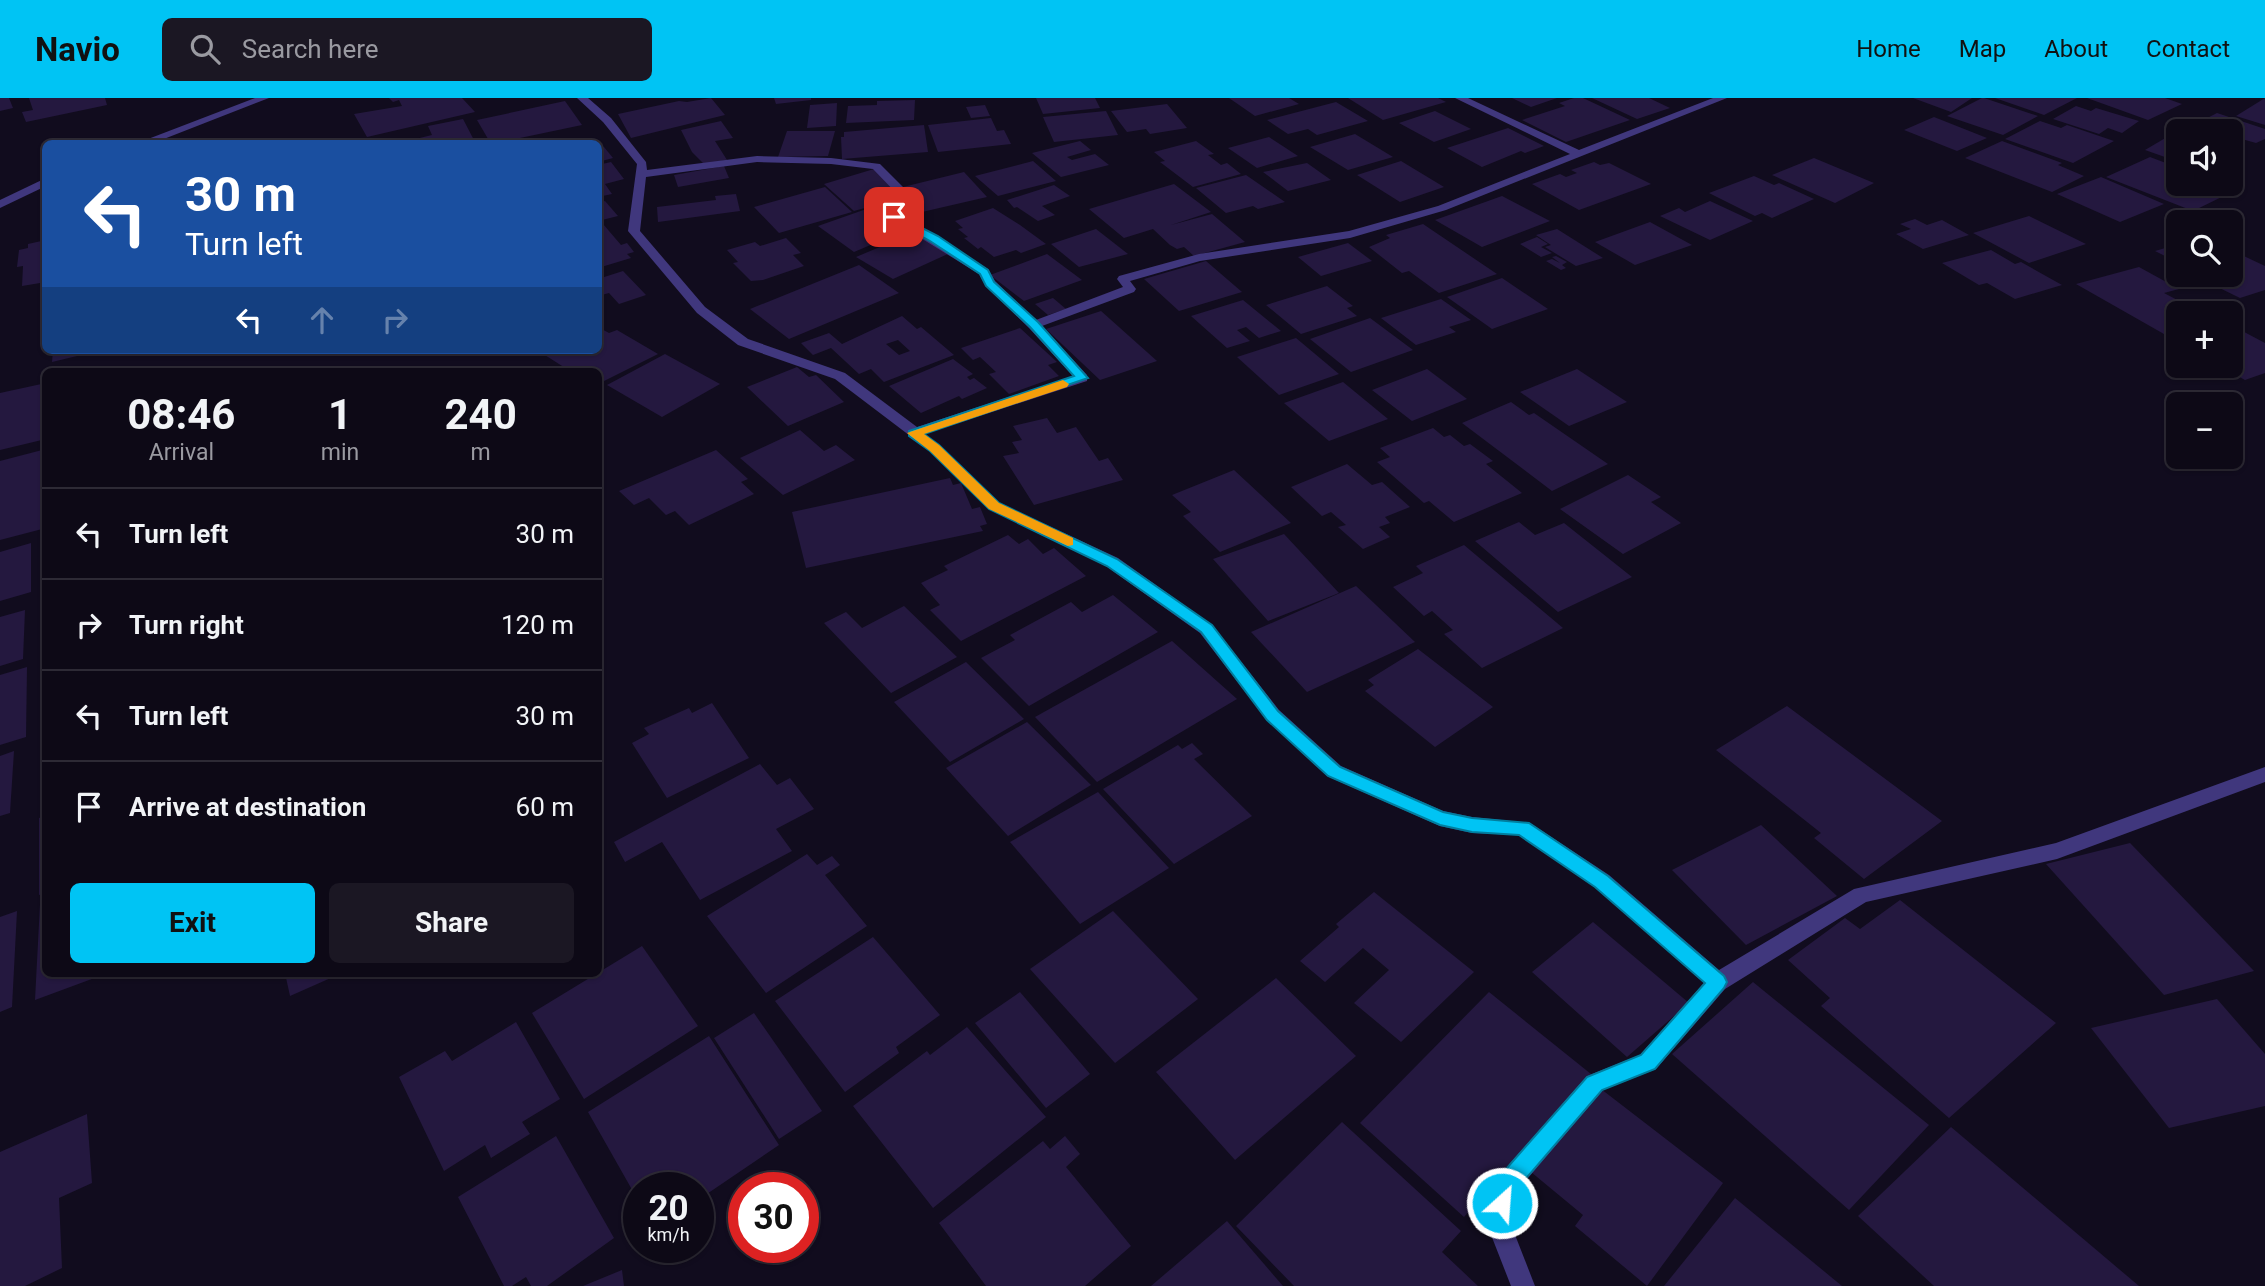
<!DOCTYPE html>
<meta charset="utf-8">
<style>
body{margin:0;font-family:Roboto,sans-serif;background:#1b1723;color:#f1f3f6;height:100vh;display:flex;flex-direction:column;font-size:26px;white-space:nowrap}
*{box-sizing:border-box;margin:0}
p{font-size:23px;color:#9a9aa1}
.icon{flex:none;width:38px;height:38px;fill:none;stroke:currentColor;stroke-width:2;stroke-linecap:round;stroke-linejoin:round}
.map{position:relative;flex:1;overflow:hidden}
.drawer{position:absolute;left:42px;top:270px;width:560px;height:609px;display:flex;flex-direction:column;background:#0d0916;border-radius:10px;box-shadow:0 2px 5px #0004,0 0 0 2px #2d2a35}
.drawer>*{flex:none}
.hud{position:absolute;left:42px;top:42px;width:560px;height:214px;border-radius:10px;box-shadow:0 2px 5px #0004,0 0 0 2px #2d2a35;background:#1a4fa0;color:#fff;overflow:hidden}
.fabs{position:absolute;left:2166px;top:21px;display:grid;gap:14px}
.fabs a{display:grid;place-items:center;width:77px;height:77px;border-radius:10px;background:#0d0916;box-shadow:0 2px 5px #0004,0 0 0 2px #2d2a35;font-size:35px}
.speed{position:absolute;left:623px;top:1074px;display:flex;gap:14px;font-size:35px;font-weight:700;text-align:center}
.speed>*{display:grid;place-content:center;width:91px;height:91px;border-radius:50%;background:#0d0916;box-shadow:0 2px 5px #0004,0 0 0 2px #2d2a35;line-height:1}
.speed small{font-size:18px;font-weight:400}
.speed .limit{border:10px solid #d22;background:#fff;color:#111}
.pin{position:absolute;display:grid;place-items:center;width:60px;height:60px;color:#fff;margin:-30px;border-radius:14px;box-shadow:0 4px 10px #0006}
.me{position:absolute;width:77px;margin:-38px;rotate:26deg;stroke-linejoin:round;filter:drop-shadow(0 0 5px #0008)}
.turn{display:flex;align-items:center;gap:24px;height:147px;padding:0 28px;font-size:32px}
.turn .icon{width:91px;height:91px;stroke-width:2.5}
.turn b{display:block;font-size:49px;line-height:60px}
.lanes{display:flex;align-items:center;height:66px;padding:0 28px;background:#0003;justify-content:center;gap:35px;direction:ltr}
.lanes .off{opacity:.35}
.eta{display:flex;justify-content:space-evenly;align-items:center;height:119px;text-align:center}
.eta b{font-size:42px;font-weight:700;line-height:49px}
.primary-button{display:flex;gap:14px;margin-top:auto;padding:14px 28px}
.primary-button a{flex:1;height:80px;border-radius:10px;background:#00c4f4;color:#111;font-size:28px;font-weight:700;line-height:80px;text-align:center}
.primary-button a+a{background:#1b1723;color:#f1f3f6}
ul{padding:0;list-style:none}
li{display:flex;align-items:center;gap:21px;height:91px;padding:0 28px;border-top:2px solid #2d2a35}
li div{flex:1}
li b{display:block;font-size:26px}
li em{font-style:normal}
header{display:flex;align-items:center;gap:42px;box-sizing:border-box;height:98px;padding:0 35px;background:#00c4f4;color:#111}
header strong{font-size:33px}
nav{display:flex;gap:38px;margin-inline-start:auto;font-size:24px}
.search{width:490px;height:63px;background:#1b1723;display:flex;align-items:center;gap:18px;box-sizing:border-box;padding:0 24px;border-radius:10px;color:#9a9aa1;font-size:26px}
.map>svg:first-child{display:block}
.building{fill:#24183f;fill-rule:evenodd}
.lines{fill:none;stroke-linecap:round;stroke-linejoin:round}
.minor{fill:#40377d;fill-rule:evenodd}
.route{fill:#00c4f4;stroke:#007f9f;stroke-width:2}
.slow{fill:#f59e0b}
</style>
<header>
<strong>Navio</strong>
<div class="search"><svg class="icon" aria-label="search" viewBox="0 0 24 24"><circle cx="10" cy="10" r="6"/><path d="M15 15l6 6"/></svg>Search here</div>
<nav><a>Home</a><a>Map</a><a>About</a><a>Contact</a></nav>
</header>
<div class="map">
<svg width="2265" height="1188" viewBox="0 0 2265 1188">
<rect width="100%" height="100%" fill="#110c1e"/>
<!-- building -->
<g class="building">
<polygon points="0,0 9,0 13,10 0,13"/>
<polygon points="29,0 105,0 107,7 26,24 22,14 33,12"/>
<polygon points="389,0 462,0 475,14 367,39 354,16 402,8 399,2 393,4"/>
<polygon points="711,0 725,17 631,40 618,16 679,3 687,4"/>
<polygon points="774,0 811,0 811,2 776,6"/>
<polygon points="1036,0 1095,0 1100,10 1043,16"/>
<polygon points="1229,0 1289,0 1299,6 1255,18"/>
<polygon points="1348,0 1438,0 1446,4 1383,22"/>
<polygon points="1512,0 1557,0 1531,9"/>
<polygon points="1574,0 1583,0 1630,22 1566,44 1522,22 1565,8 1559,5"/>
<polygon points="1592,0 1649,0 1670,10 1637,21"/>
<polygon points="1913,0 1972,0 1951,14"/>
<polygon points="1982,0 1984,0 2038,18 2003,37 1947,18"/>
<polygon points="1995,0 2077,0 2044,17"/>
<polygon points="2087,0 2165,0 2182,6 2148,22"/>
<polygon points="2265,0 2265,27 2236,18"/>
<polygon points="915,2 914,22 846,25 848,8 877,7 877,3"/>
<polygon points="565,3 582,27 491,46 477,22"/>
<polygon points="1336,4 1368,23 1317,37 1308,31 1288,36 1267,22"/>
<polygon points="837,5 836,28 807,30 810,7"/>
<polygon points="1167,6 1187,30 1150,36 1146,31 1127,34 1111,13"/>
<polygon points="985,7 990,18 971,20 966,9"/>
<polygon points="2076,8 2091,13 2096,10 2139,23 2122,35 2108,30 2099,36 2053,21"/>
<polygon points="1106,13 1118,37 1054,44 1043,19"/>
<polygon points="1435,13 1471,31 1434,44 1399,25"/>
<polygon points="2217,15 2265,31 2265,41 2256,45 2231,38 2231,33 2186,31"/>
<polygon points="1934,19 1987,40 1957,53 1904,32"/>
<polygon points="991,20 997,33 1004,32 1011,46 938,54 928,27"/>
<polygon points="463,21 476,46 395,46 432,37 428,28"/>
<polygon points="721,23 733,40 715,43 727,62 704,66 692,54 681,32"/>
<polygon points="2040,23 2061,30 2067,27 2114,43 2073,65 2005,41"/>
<polygon points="924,27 928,54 842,61 841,39 844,39 844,34"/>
<polygon points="1508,30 1544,48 1525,55 1521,53 1482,69 1447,50"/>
<polygon points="2179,32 2179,64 2145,52"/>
<polygon points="787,33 835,33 828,58 778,59"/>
<polygon points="1355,36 1393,59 1348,72 1310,49"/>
<polygon points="1269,39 1298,58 1257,70 1228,50"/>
<polygon points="1080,43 1091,52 1067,59 1072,62 1095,56 1109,67 1061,79 1032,55"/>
<polygon points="1196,43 1214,56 1208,57 1221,67 1227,65 1241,76 1193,89 1160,64 1165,63 1154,54"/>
<polygon points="2002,43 2062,65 2058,67 2084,78 2052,94 1965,60"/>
<polygon points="604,49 613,60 598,64 598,50"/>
<polygon points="2150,59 2179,70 2179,86 2231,85 2242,89 2193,113 2106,79"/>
<polygon points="1814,60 1874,85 1835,105 1772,77"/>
<polygon points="1033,63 1056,83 998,98 975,78"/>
<polygon points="1401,63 1444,89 1400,104 1357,77"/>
<polygon points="611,64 624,81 605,86 612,96 598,99 598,67"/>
<polygon points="1594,64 1600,67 1609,65 1651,86 1579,112 1532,86 1560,76 1566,79 1577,75 1571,72"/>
<polygon points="1307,65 1331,82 1288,93 1263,74"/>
<polygon points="724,68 729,80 678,89 674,77"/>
<polygon points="874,71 904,99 854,113 824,86"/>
<polygon points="964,74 987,99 922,114 903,89"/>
<polygon points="1246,77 1285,104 1258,111 1253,108 1226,115 1196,90"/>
<polygon points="1754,78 1774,87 1779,85 1814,101 1772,120 1762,115 1755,118 1709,95"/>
<polygon points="2101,79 2164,106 2120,124 2057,96"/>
<polygon points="1174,86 1211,114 1171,127 1212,116 1245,144 1194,158 1184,149 1177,151 1170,147 1153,131 1124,140 1089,111"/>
<polygon points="1054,87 1070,98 1042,108 1055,117 1038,123 1017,109 1014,110 1007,102"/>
<polygon points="825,89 852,114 779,135 754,109"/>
<polygon points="736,96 740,113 658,124 657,109 716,102 715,98"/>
<polygon points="1502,98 1550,123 1482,149 1435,122"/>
<polygon points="605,103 618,118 598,123 598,105"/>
<polygon points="1710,103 1753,123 1710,142 1660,118 1679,110 1685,114"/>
<polygon points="872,109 906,132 854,154 818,128"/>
<polygon points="993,110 1020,127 1046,146 1021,155 1016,152 994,159 981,149 978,151 964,140 968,139 958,131 963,130 955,123"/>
<polygon points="2029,118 2086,146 2029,165 1973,135"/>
<polygon points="1915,121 1927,127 1942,122 1969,137 1923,151 1896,136 1911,131 1900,126"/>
<polygon points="1650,124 1692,147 1635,167 1595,144"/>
<polygon points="603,126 621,147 627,145 634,154 627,156 631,160 598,170 598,128"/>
<polygon points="1423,126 1497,176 1439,195 1409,173 1402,175 1369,149 1390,140 1386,137"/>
<polygon points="1096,131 1128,156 1079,169 1051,146"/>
<polygon points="1557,131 1603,160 1576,168 1545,149 1551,147 1536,137"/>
<polygon points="913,135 950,155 893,181 856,159"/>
<polygon points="1537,139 1548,146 1541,149 1552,155 1541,159 1520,146"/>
<polygon points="786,140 801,155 793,157 804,168 763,182 751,183 733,165 738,164 727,152 755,144 760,148"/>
<polygon points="46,142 46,184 22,188 23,168 17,169 19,152 28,150 28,146"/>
<polygon points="1348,145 1372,163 1321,178 1298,159"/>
<polygon points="2179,146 2179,165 2155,153"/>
<polygon points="1991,152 2015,166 2021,164 2062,187 2015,201 1987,185 1979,187 1942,165"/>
<polygon points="2231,152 2265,168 2265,192 2240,200 2193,177 2231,177"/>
<polygon points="1047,156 1082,182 1024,203 990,177"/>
<polygon points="1556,158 1567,164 1562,167 1566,170 1561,172 1546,163 1552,161 1560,165 1552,159"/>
<polygon points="1206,163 1242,194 1179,213 1144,181"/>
<polygon points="859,167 899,195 789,241 750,211"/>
<polygon points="2139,169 2179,191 2164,195 2202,215 2179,215 2179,238 2171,240 2076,186"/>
<polygon points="623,173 646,197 619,206 609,195 598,198 598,181"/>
<polygon points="1502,180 1548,211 1492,231 1447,199"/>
<polygon points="1327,188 1353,208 1347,210 1357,218 1301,236 1266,207"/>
<polygon points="1053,200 1066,211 1048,217 1035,206"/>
<polygon points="1441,201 1471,222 1449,229 1456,234 1416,247 1381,220"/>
<polygon points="1243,202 1281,233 1259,240 1246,229 1237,232 1250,243 1227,250 1191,218"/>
<polygon points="1101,213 1157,263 1100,282 1046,231"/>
<path d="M 902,218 L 917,231 L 921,229 L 954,257 L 884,284 L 871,271 L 859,276 L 831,250 L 813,257 L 801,245 L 829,235 L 842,246 ZM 898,242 L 910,253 L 899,257 L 886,246 Z"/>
<polygon points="1370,220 1413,252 1351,274 1310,241"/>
<polygon points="2231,227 2265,245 2265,275 2245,282 2220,268 2231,268"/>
<polygon points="598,229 609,235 617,232 658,256 598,286 598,273 570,273 537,252 598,252"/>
<polygon points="1020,230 1057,264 1048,267 1059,278 1009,296 989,276 996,274 980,259 973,262 961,250"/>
<polygon points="1296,240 1339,276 1279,297 1237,259"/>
<polygon points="53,252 98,252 98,253 52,264"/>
<polygon points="665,256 720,286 662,319 607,287"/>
<polygon points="953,261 973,276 967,279 970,282 974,280 987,290 962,301 959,298 921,315 889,288"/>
<polygon points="797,269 809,279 816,277 844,304 788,328 747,289"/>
<polygon points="1427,271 1467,301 1412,323 1372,292"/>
<polygon points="1577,271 1627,304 1569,328 1520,294"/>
<polygon points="1343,284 1388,321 1329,343 1284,305"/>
<polygon points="46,285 46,341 0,352 0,295"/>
<polygon points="1511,304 1529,317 1534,315 1608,366 1552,393 1462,325"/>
<polygon points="1047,320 1057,335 1076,329 1099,363 1108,360 1123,382 1034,407 1003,358 1019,355 1012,344 1022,342 1013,328"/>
<polygon points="1433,330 1444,339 1450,337 1464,348 1470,346 1493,363 1486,366 1522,395 1454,424 1429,403 1424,405 1377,364 1390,359 1380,350"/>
<polygon points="800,332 824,353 836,347 855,362 783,397 740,360"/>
<polygon points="46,351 46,430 0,442 0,363"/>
<polygon points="716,352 748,381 741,384 754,396 689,427 675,413 666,417 649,400 634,407 619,393"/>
<polygon points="1347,366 1372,387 1382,384 1410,409 1385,419 1390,425 1379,429 1390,439 1363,451 1338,429 1346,427 1331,414 1322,418 1291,389"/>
<polygon points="1234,372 1291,425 1220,454 1183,418 1191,414 1172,397"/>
<polygon points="1628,377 1661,399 1651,404 1681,425 1623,456 1560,411"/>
<polygon points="950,380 953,387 961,385 972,411 980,409 987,426 980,428 983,433 806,470 792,414"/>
<polygon points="1519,424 1535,437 1564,425 1632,479 1558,514 1475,443"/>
<polygon points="1284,436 1339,495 1268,523 1213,461"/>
<polygon points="1008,437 1019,446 1028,441 1043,456 1054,450 1086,478 961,543 930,512 940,507 921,485 948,472 944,468"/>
<polygon points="31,445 31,494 0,503 0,454"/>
<polygon points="1464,447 1563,530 1482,570 1444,536 1453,532 1432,513 1424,518 1393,489 1423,475 1416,468"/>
<polygon points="1356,488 1415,544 1307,594 1251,534"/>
<polygon points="1113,497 1158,534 1029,608 981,560 1015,542 1010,537 1071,504 1082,514"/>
<polygon points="904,508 957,559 891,595 824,525 846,514 862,530"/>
<polygon points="25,512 23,561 0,568 0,519"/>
<polygon points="1172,543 1237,601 1097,684 1035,619"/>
<polygon points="1418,551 1493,609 1435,649 1365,593 1374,587 1368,582"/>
<polygon points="966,564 1024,621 950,664 894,604"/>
<polygon points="27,569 26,639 0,647 0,577"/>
<polygon points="712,605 749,660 667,700 632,645 649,636 644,630 689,610 692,615"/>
<polygon points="1787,608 1942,723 1864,781 1814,740 1821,735 1716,652"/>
<polygon points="1027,624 1091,687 1008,738 946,670"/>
<polygon points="46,635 46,707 41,708 42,636"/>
<polygon points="1192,645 1203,656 1194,661 1252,718 1174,766 1103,691 1178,647 1182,651"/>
<polygon points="14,653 10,715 0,718 0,658"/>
<polygon points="760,666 777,687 790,680 814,711 776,731 792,753 700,802 662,744 625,764 614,744"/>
<polygon points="1098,694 1169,770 1080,826 1010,744"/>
<polygon points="46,718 46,795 39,797 39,720"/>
<polygon points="1761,727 1837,798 1746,847 1672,772"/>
<polygon points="2130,745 2254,873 2164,897 2046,766"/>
<polygon points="807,756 817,767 832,758 840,767 825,777 867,828 766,895 707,818"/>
<polygon points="1374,794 1474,874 1401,944 1354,905 1389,872 1363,850 1325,884 1300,863 1339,829 1336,826"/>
<polygon points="1900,802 2056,925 1949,1020 1821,908 1830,900 1788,862 1845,820 1860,831"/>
<polygon points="46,804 46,875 108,875 35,902 40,806"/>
<polygon points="17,813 12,909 0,914 0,819"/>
<polygon points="1113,813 1198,901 1115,965 1030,871"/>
<polygon points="1593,824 1689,905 1627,959 1532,874"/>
<polygon points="873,839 940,917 896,949 899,955 845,994 775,903"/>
<polygon points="642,848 698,928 584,1001 532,915"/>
<polygon points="285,875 342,875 290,898"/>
<polygon points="1276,880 1356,958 1235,1062 1156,974"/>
<polygon points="1753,884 1929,1027 1849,1112 1672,956"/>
<polygon points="1020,894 1090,976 1046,1010 975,925"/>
<polygon points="1489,894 1591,976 1464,1119 1360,1025"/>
<polygon points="2217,901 2265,956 2265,1008 2169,1030 2091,930"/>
<polygon points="754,915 822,1013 779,1041 714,940"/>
<polygon points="516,924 560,1001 522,1024 530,1036 491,1060 485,1047 444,1073 399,979 445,953 452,963"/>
<polygon points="967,929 1046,1019 933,1110 853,1008 927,953 930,957"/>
<polygon points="709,938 779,1047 698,1102 698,1090 639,1090 639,1104 588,1014"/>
<polygon points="1601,991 1723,1085 1647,1188 1575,1128 1583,1117 1531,1074"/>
<polygon points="87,1016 92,1085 59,1100 62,1170 25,1188 0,1188 0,1054"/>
<polygon points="1342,1024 1461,1133 1442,1154 1478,1188 1294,1188 1236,1128"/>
<polygon points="1951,1029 2139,1188 1934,1188 1858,1118"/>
<polygon points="556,1038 614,1140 547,1188 531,1188 526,1179 512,1188 504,1188 458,1099"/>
<polygon points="1065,1038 1080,1056 1066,1069 1131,1148 1085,1188 986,1188 939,1125 1043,1043 1050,1051"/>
<polygon points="1735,1100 1842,1188 1664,1188"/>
<polygon points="1227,1123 1283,1188 1151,1188"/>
<polygon points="622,1172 624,1188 583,1188"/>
</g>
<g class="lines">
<!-- minor -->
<g class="minor">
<polygon points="255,0 269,0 151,46 135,46"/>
<path d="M 577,0 L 588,0 L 611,20 L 646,64 L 647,72 L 757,58 L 831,60 L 880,66 L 913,99 L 901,108 L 900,118 L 988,171 L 995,183 L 1036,222 L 1123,189 L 1117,181 L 1119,178 L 1199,156 L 1349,133 L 1438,108 L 1570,56 L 1455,0 L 1468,0 L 1579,52 L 1713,0 L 1727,0 L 1446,112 L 1350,140 L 1200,163 L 1130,183 L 1136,191 L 1134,194 L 1042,228 L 1087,277 L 1087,283 L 925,336 L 999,405 L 1118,460 L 1212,527 L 1279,612 L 1341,668 L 1443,713 L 1472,719 L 1530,725 L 1609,777 L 1719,872 L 1854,791 L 2056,745 L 2265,669 L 2265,684 L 2057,761 L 1866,804 L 1725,891 L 1656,971 L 1603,992 L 1517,1093 L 1510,1124 L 1535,1188 L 1511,1188 L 1486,1124 L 1498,1079 L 1587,978 L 1640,957 L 1704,885 L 1595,789 L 1519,737 L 1472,735 L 1440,728 L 1327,678 L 1267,622 L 1200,535 L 1106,468 L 989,411 L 930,353 L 835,281 L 738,247 L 697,215 L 628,133 L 637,66 L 603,24 ZM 757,64 L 831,66 L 873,71 L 900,99 L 890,107 L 890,121 L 979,176 L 986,188 L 1029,230 L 1073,278 L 917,329 L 845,275 L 748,241 L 705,209 L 640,133 L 646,79 Z"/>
<polygon points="46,80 46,88 0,110 0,102"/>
</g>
</g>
<!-- route -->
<polygon class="route" points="890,117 897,117 938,138 988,172 994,184 1038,224 1088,280 924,336 939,347 999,405 1117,461 1212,527 1278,613 1340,669 1443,714 1472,720 1529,725 1608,778 1724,878 1727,884 1724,890 1655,971 1602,992 1516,1092 1510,1113 1502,1116 1495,1113 1491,1105 1499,1079 1587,979 1641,957 1705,885 1595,789 1519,737 1472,734 1440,727 1328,678 1267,622 1201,534 1107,468 989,411 930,353 909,338 909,333 1074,278 1030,229 986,188 980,176 930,143 890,121"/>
<!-- slow -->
<polygon class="slow" points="1063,282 1069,286 1067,289 924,336 939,347 999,405 1073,440 1073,447 1068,448 989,411 930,353 907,335"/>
</svg>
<div class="fabs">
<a><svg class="icon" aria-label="sound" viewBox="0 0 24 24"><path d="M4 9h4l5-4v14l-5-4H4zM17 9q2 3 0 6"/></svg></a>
<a><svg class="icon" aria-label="search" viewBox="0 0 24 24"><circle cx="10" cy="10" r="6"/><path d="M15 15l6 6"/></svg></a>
<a>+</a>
<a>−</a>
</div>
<div class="speed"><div>20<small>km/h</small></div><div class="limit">30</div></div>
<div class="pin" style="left:894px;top:119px;background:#d93025"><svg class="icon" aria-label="arrive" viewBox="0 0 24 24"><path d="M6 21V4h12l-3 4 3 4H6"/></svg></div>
<svg class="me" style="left:1502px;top:1105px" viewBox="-20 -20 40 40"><circle r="17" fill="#00c4f4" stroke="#fff" stroke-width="3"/><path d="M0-11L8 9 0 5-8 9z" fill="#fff"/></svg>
<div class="hud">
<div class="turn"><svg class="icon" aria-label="left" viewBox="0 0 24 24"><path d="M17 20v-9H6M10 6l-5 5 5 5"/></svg><div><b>30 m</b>Turn left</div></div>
<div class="lanes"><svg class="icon" aria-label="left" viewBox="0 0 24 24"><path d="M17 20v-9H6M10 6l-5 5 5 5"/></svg><svg class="icon off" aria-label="ahead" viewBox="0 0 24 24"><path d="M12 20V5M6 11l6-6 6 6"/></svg><svg class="icon off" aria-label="right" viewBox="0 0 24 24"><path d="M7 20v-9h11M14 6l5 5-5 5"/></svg></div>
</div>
<section class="drawer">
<div class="eta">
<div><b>08:46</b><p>Arrival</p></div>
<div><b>1</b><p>min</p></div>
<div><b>240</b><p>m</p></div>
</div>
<ul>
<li><svg class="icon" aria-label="left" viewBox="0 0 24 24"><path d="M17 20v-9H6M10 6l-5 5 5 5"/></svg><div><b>Turn left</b></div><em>30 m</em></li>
<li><svg class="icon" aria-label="right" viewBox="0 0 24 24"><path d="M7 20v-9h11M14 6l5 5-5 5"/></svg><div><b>Turn right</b></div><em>120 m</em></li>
<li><svg class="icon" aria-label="left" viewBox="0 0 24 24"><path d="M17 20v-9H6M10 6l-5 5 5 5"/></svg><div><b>Turn left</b></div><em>30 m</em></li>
<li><svg class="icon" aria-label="arrive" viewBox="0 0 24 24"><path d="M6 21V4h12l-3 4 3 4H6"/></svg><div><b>Arrive at destination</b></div><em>60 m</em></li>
</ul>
<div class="primary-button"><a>Exit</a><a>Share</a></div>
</section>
</div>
